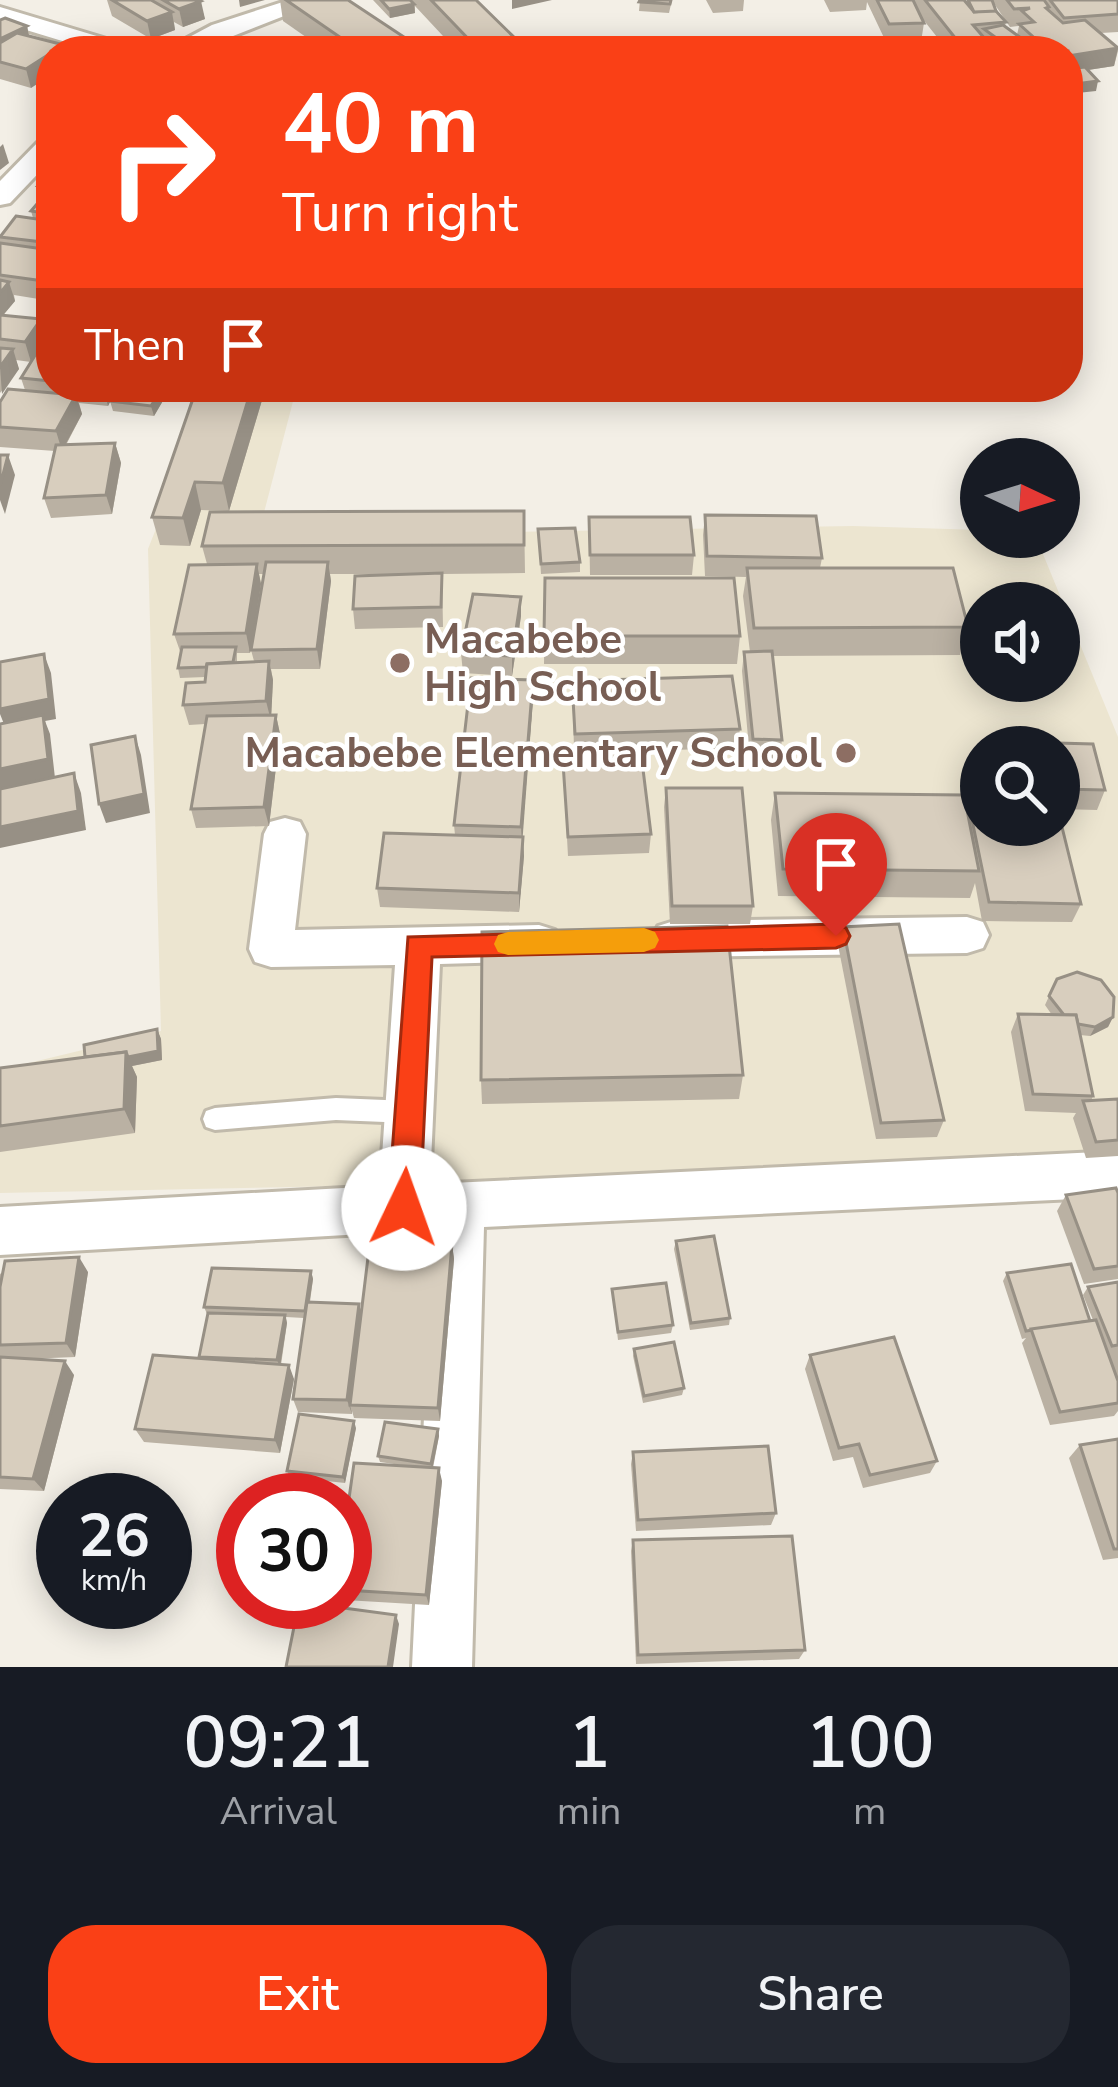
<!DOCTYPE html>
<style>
body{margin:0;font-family:"Nunito Sans",sans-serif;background:#242831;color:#f1f3f6;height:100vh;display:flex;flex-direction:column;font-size:45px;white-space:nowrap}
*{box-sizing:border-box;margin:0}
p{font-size:39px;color:#9ea1a6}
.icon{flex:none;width:66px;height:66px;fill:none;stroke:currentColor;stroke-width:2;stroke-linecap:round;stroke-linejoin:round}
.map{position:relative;height:1667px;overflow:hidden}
.details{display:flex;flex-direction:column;background:#171b24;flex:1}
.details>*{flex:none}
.guide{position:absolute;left:36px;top:36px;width:1047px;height:366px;border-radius:48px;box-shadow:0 6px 30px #0003;background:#fa4016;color:#fff;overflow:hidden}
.needle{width:78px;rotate:94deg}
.fabs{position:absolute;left:960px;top:438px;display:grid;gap:24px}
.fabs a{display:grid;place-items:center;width:120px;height:120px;border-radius:50%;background:#171b24;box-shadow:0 6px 30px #0003;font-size:60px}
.speed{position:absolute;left:36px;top:1473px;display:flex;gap:24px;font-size:60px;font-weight:700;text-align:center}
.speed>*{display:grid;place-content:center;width:156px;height:156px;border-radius:50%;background:#171b24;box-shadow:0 6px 30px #0003;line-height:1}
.speed small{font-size:30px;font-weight:400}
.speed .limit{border:18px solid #d22;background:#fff;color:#111}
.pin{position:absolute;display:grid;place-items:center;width:102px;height:102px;color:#fff;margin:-123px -51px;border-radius:50% 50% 50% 0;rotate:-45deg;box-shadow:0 0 12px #0007}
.pin .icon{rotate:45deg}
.me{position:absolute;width:132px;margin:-66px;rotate:3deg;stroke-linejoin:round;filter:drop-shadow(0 0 9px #0008)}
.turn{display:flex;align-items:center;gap:42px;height:252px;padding:0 48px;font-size:54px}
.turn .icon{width:156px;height:156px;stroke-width:2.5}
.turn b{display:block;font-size:84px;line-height:102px}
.then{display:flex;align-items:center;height:114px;padding:0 48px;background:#0003;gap:24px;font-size:45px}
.eta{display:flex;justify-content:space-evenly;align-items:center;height:204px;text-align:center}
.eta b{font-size:72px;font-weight:600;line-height:84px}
.cta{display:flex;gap:24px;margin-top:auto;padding:24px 48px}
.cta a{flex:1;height:138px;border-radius:48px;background:#fa4016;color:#fff;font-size:48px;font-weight:600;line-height:138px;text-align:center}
.cta a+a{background:#242831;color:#f1f3f6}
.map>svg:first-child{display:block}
.education{fill:#ece5d0;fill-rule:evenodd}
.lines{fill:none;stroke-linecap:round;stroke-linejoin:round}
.lane-casing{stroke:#c1baab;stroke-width:6}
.street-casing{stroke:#c1baab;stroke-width:6}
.lane{fill:#fff;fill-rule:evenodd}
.street{fill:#fff;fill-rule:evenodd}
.wall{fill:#bab1a3;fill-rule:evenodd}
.shaded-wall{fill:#979085}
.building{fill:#d8cebe;stroke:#979085;stroke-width:3}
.route{fill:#fa4016;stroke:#a22a0e;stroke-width:3}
.slow{fill:#f59e0b}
.education-dot{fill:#8d6e63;stroke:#fff;stroke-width:4.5}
.labels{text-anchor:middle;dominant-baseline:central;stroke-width:9;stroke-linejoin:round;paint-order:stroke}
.education-label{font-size:42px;font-weight:bold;fill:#785e54;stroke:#fff;text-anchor:start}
</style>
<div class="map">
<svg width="1118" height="1667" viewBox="0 0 1118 1667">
<rect width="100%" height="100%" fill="#f3efe6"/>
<!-- education -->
<path class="education" d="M 212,387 L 296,390 L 261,524 L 501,532 L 853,526 L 981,530 L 981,537 L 1036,537 L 1118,737 L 1118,1165 L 891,1175 L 0,1193 L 0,1070 L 161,1031 L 148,549 ZM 981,603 L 1059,603 L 1059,681 L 981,681 ZM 981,747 L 1059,747 L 1059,825 L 981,825 Z"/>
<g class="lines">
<!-- lane casing -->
<g class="lane-casing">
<polygon id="lane" points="336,1098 409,1101 418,1104 421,1112 418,1120 409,1123 336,1120 215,1130 206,1127 203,1119 206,1111 215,1108"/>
</g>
<!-- street casing -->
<g class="street-casing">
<g id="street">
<polygon points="289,0 325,0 195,51 163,51 212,25"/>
<polygon points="0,7 130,46 133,51 95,51 0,22"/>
<polygon points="51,136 51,160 10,203 0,205 0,181 42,138"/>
<polygon points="285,818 300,822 306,834 295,930 539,925 555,930 561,943 555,956 539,961 440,964 430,1184 1118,1151 1118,1197 484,1227 472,1667 412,1667 433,1230 0,1255 0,1207 380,1186 395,965 271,967 255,962 249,949 264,834 270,822"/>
<polygon points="967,917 983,922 989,935 983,948 967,953 674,957 658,952 652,939 658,926 674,921"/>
</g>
</g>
<!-- lane -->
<use href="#lane" class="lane"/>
<!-- street -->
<use href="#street" class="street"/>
</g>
<!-- wall -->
<g class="wall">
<polygon points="107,0 199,0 205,19 183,27 174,22 175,30 151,39 112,16"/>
<polygon points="280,0 348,0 425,51 326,51 283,21"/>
<polygon points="373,0 476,0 522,45 522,51 457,51 415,6 415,13 390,18"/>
<polygon points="640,0 672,0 669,13 639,11"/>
<polygon points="706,0 744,0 743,11 713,13"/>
<path d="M 824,0 L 964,0 L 967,3 L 967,0 L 1118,0 L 1118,32 L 1101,33 L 1118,47 L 1118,51 L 1114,66 L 1088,70 L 1096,91 L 1068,51 L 948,51 L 922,18 L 924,23 L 921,42 L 886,42 L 867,2 L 866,10 L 830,12 ZM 993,2 L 1010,27 L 1019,26 L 1017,35 L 1005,26 L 1006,22 L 996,11 Z"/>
<polygon points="0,20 27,26 29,36 64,45 65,51 51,51 31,88 0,79"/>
<polygon points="51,175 51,301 14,295 15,301 3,315 47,339 40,349 49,350 47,344 51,338 51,387 118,387 112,399 171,387 154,416 113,411 110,401 108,406 79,403 82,414 66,445 115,443 121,463 112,514 51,518 44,498 55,451 0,447 0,402 25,390 21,378 31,362 16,360 19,369 0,393 0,235 33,218 31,211 44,196 41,195 38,186"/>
<polygon points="190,387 264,387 265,390 229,511 201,510 190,546 160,545 152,517 196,391 191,391"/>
<path d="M 524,511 L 525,573 L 442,574 L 443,627 L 355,629 L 353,609 L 429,574 L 330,574 L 331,581 L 320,669 L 271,669 L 273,680 L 271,715 L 276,715 L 280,734 L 269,826 L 196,828 L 191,809 L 205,724 L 189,725 L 183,705 L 205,682 L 205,677 L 180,678 L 178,668 L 181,654 L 174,634 L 207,564 L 202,546 ZM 259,574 L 264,574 L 251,650 L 254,661 L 237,662 L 237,653 L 250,653 L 261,584 Z"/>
<polygon points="705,515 822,558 820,568 968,627 960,655 772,656 782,740 779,759 750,759 742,671 744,652 750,652 743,596 746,577 705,576 703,535"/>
<polygon points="589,517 694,555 692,575 590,575"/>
<polygon points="538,529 580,562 580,572 541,574"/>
<polygon points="545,578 740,636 737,664 544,664"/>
<polygon points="521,597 521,616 512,676 463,673 461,653"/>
<polygon points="572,681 740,729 737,748 641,751 651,834 649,853 568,856 562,748 574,748"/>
<polygon points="533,700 522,837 524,856 519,912 380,907 377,888 455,835 454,825"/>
<polygon points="1019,742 1093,744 1105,790 1097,810 1059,809 1059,747 1017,747"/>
<polygon points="666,788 753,906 750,924 670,924 664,807"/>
<polygon points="966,791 1081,904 1072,922 982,921 975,883 970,898 778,896 771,820 775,793 965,797"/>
<polygon points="843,927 944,1120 937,1137 876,1139 838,945"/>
<polygon points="1057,979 1113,1017 1108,1027 1090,1036 1080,1035 1093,1096 1091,1101 1118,1099 1118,1156 1086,1158 1073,1118 1076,1113 1025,1111 1011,1032 1018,1014 1052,1015 1045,1005"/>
<polygon points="157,1029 161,1039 162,1060 132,1066 137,1077 135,1133 0,1152 0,1068 85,1057"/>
<polygon points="743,1075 739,1099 482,1104 481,1080"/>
<polygon points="1118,1193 1118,1279 1084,1284 1057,1211 1066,1195"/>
<polygon points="676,1241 730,1318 729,1325 690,1330 674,1249"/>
<polygon points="452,1244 454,1259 440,1421 354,1418 352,1411 352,1414 298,1412 293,1399 304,1318 286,1317 287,1323 281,1365 294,1379 280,1453 144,1442 135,1429 199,1358 207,1314 204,1307 311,1271 313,1279 310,1302 359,1304 361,1312"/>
<polygon points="88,1272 75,1357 27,1359 74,1375 44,1491 0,1489 0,1273 2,1276"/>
<polygon points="1007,1273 1090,1321 1093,1320 1083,1295 1088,1287 1118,1282 1118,1411 1114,1416 1050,1425 1022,1343 1026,1338 1022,1339 1003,1281"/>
<polygon points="612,1289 673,1325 671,1333 618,1340"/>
<polygon points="634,1349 684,1388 682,1395 643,1403 633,1356"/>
<polygon points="810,1355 937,1461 930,1473 863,1488 853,1457 833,1461 805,1369"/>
<polygon points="356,1428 345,1483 290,1477 287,1471"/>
<polygon points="438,1429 439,1436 433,1468 442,1481 429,1605 345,1600 345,1527 408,1466 380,1462 378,1456"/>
<polygon points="1118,1439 1118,1558 1103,1560 1069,1458 1080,1445"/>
<polygon points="633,1452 776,1513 771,1525 636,1531 631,1464"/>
<polygon points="633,1540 805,1650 799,1659 636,1664 631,1551"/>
</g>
<!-- shaded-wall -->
<g class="shaded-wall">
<polygon points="239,0 265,0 240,7"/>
<polygon points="512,0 552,0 512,9"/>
<polygon points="201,1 205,19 183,27 179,9"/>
<polygon points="414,4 415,13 390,18 389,9"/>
<polygon points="172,12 175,30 151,39 147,21"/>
<polygon points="27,26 29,36 0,50 0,39"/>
<polygon points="522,45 522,51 495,51"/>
<polygon points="1118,48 1114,66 1068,73 1068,56"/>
<polygon points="51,53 51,75 31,88 26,69"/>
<polygon points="1098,81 1096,91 1068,94 1068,85"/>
<polygon points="3,144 9,163 0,170 0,147"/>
<polygon points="9,282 15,301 0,319 0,293"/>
<polygon points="41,319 47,339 31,362 25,342"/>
<polygon points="13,349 19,369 2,394 0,367"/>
<polygon points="103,387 118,387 108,406"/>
<polygon points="163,387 171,387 154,416 151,406"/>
<polygon points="252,387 264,387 265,390 229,511 223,483"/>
<polygon points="76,395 82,414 62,451 56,431"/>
<polygon points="115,443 121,463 112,514 106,495"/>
<polygon points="8,455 15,475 5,514 0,500 0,486"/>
<polygon points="195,482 201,510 190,546 183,518"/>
<polygon points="328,562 331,581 320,669 317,649"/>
<polygon points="257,564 261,584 250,653 246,633"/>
<polygon points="521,597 521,616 512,676 512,656"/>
<polygon points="44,654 51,673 56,719 45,721 50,734 55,778 0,790 0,769 6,729 0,714 0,709"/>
<polygon points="269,661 273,680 271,721 266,701"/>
<polygon points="533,680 533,700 522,846 521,827"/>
<polygon points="276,715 280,734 269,826 264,807"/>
<polygon points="135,736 141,755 150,813 106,823 99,804"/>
<polygon points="74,773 81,793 86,830 0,848 0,827"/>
<polygon points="523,837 524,856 519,912 519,893"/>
<polygon points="1113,1017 1108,1027 1090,1036 1095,1027"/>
<polygon points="157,1029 161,1039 162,1060 132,1066 137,1077 135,1133 124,1109 126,1052"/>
<polygon points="452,1244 454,1259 440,1421 438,1408"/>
<polygon points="79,1257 88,1272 75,1357 66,1343"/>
<polygon points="311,1271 313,1279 307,1318 305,1311"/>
<polygon points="359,1304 363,1318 350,1405 352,1414 347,1400"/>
<polygon points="285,1315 287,1323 280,1367 277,1360"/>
<polygon points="65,1361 74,1375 44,1491 33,1479"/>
<polygon points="289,1365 294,1379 280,1453 275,1440"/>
<polygon points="354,1421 356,1428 345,1483 343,1477"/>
<polygon points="438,1429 439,1436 432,1470 431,1464"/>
<polygon points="439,1468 442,1481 429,1605 426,1595"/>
<polygon points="396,1615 399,1624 393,1667 388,1667"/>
</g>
<!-- building -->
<g class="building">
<polygon points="112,0 151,0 172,12 147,21"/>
<polygon points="163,0 199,0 201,1 179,9"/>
<polygon points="286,0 348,0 425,51 360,51"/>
<polygon points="381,0 410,0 414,4 389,9"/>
<polygon points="431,0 476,0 522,45 495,51 480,51"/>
<polygon points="640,0 671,0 670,4 639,2"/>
<polygon points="877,0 913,0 924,23 889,24"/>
<polygon points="925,0 964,0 974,12 995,10 1006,22 973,25 992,47 960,44"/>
<polygon points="968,0 992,0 996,11 974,12"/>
<polygon points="1007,0 1044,0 1049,7 1046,8 1063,23 1085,20 1118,48 1068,56 1068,51 1049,51 1019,24 1034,22 1022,11 1030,8 1014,9"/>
<polygon points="1050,0 1118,0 1118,14 1064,18"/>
<polygon points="5,18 27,26 0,39 0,20"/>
<polygon points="1003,25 1039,51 996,51 1010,48 984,29"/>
<polygon points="17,33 64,45 51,51 51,53 26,69 0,62 0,43"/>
<polygon points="1085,67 1098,81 1068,85 1068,69"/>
<polygon points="51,175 51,189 38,186"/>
<polygon points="49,190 51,190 51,214 31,211"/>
<polygon points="16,216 51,221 51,243 0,237"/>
<polygon points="0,243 51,250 51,282 0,275"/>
<polygon points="0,280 9,282 0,293"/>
<polygon points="0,315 41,319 25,342 0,339"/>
<polygon points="0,348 13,349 0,367"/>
<polygon points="39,349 51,350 51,381 21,378"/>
<polygon points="119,387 163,387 151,406 110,401"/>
<polygon points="197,387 252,387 223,483 195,482 183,518 152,517"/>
<polygon points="8,389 76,395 56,431 0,427 0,402"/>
<polygon points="115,443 106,495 44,498 56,445"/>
<polygon points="0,455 8,455 0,486"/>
<polygon points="524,511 524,545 202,546 210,512"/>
<polygon points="705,515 816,516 822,558 707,556"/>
<polygon points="589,517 690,517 694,555 590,555"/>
<polygon points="575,528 580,562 541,564 538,529"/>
<polygon points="266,562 328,562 317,649 251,650"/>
<polygon points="257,564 246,633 174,634 189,565"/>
<polygon points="747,568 953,568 968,627 754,628"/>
<polygon points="442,573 441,607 353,609 355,576"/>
<polygon points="545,578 734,578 740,636 544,636"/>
<polygon points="473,594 521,597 512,656 461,653"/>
<polygon points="182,647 236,647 233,662 207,664 206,667 178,668"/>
<polygon points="772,651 782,740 753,739 744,652"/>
<polygon points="44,654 49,699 0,709 0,662"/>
<polygon points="269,661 266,701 183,705 186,683 205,682 207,664"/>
<polygon points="732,676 740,729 575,734 572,681"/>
<polygon points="471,678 533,680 521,827 454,825"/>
<polygon points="43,715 48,759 0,769 0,724"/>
<polygon points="276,715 264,807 191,809 207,716"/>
<polygon points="135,736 144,794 99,804 91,745"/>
<polygon points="1019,742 1093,744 1105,790 1059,789 1059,747 1020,747"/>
<polygon points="640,745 651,834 568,837 562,748"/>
<polygon points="74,773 78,811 0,827 0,789"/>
<polygon points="666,788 742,788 753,906 672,906"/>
<polygon points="966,791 981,792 981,825 1059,825 1059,815 1081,904 989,902"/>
<polygon points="775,793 964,795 979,871 783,869"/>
<polygon points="384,833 523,837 519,893 377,888"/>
<polygon points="899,924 944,1120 881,1123 843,927"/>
<polygon points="727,926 743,1075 481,1080 482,932"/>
<polygon points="1077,972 1101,980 1114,997 1113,1017 1095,1027 1078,1024 1076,1015 1064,1015 1049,996 1057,979"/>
<polygon points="1018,1014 1076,1015 1093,1096 1033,1094"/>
<polygon points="157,1029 158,1051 128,1057 126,1052 85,1057 84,1045"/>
<polygon points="126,1052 124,1109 0,1126 0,1068"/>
<polygon points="1118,1099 1118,1140 1096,1142 1083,1101"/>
<polygon points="1116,1188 1118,1193 1118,1266 1094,1269 1066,1195"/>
<polygon points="714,1236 730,1318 691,1323 676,1241"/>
<polygon points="370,1241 452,1244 438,1408 350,1405"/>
<polygon points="79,1257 66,1343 0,1345 0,1287 5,1261"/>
<polygon points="1071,1264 1090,1321 1026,1331 1007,1273"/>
<polygon points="212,1268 311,1271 305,1311 204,1307"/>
<polygon points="1118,1282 1118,1345 1112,1346 1088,1287"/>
<polygon points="666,1283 673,1325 618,1332 612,1289"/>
<polygon points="307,1302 359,1304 347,1400 293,1399"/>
<polygon points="208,1313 285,1315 277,1360 199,1357"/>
<polygon points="1096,1320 1118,1381 1118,1403 1060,1412 1031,1329"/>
<polygon points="894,1337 937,1461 870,1475 859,1444 839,1448 810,1355"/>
<polygon points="674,1342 684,1388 644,1396 634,1349"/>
<polygon points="153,1355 289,1365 275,1440 135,1429"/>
<polygon points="0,1357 65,1361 33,1479 0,1477"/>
<polygon points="299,1414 354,1421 343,1477 287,1471"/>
<polygon points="385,1422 438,1429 431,1464 378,1456"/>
<polygon points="1118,1439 1118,1549 1114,1549 1080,1445"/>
<polygon points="768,1446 776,1513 638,1520 633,1452"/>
<polygon points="354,1463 439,1468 426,1595 345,1590 345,1527"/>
<polygon points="792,1536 805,1650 638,1655 633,1540"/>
<polygon points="299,1602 396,1615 388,1667 286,1667"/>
</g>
<!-- route -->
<polygon class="route" points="836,924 846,928 850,936 846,944 836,948 432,957 420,1208 416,1219 404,1224 393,1219 388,1208 408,937"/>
<!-- slow -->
<polygon class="slow" points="644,928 655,932 659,940 655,948 644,952 508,955 498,952 494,944 498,935 508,932"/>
<!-- markers -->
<g class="education-dot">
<circle cx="400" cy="663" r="12"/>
<circle cx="846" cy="753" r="12"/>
</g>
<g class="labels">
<!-- education labels -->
<g class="education-label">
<text x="424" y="639">Macabebe<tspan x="424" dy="48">High School</tspan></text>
<text x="822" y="753" text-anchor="end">Macabebe Elementary School</text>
</g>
</g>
</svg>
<div class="fabs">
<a><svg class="needle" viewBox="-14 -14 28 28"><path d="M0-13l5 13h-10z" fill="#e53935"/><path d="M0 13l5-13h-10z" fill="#9ea1a6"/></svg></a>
<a><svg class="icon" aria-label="sound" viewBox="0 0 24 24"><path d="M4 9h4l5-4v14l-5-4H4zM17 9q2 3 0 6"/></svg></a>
<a><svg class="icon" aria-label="search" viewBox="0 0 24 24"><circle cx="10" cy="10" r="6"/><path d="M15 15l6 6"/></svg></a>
</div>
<div class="speed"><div>26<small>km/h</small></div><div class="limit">30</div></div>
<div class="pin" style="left:836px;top:936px;background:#d93025"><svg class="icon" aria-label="arrive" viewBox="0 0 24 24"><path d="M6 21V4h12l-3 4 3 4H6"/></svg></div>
<svg class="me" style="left:404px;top:1208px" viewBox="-20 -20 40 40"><circle r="19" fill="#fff"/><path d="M0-13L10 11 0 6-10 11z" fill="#fa4016"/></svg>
<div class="guide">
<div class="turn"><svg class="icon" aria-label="right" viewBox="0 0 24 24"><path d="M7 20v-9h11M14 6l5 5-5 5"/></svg><div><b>40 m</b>Turn right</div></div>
<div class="then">Then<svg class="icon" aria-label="arrive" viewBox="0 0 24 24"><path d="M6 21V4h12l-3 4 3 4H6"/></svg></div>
</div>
</div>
<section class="details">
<div class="eta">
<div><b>09:21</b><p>Arrival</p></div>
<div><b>1</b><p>min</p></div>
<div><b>100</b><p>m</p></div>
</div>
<div class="cta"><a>Exit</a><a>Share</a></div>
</section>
